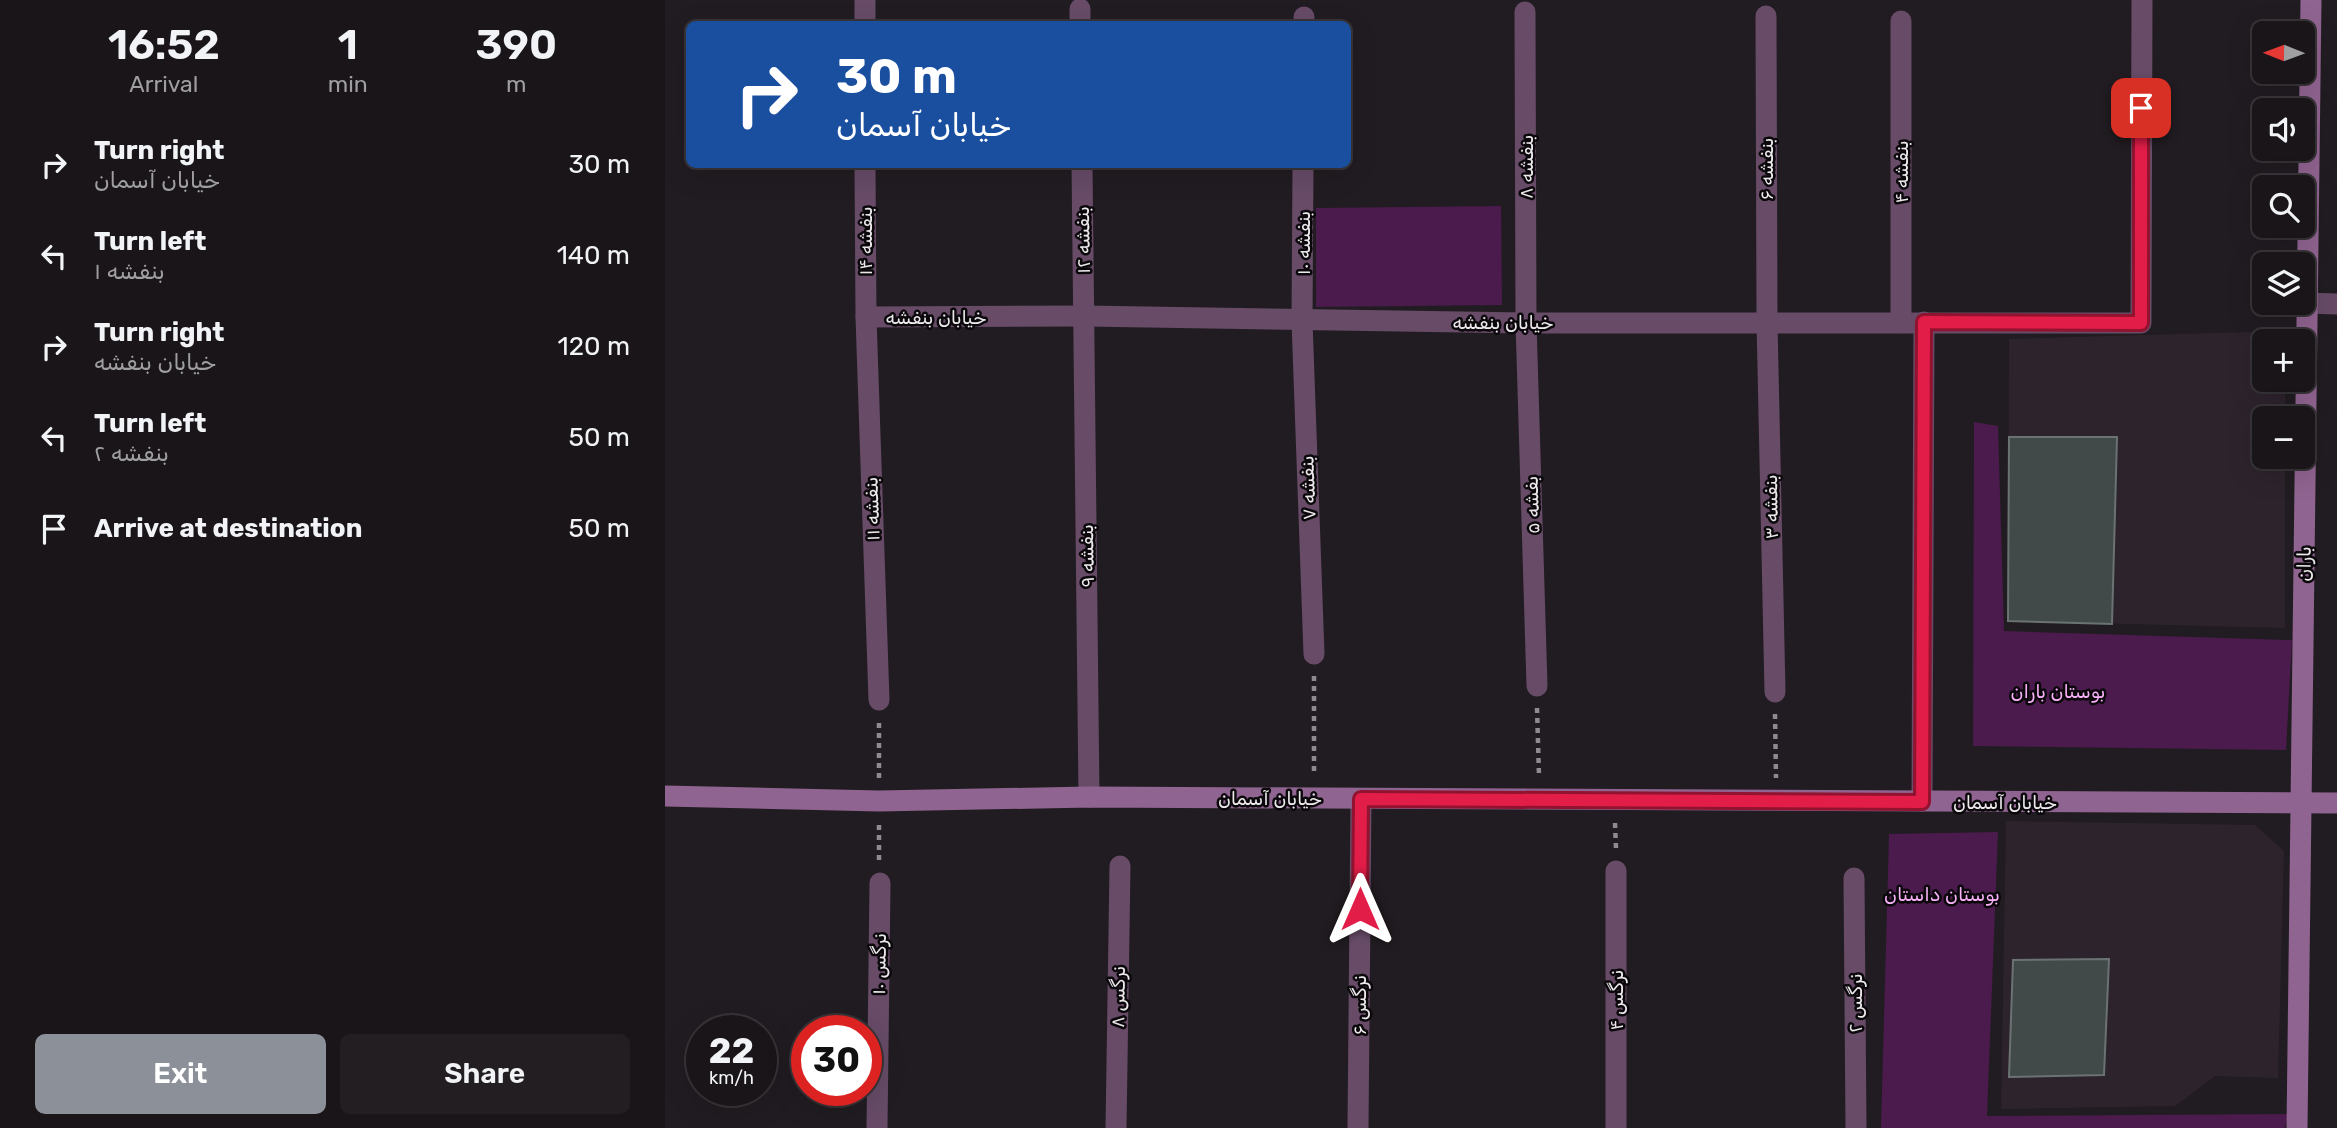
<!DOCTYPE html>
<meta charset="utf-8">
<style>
body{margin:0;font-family:Rubik,"Noto Naskh Arabic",sans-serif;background:#221e22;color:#f1f3f6;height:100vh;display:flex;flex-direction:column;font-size:26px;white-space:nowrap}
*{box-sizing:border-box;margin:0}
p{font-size:23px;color:#9f9fa2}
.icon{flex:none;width:38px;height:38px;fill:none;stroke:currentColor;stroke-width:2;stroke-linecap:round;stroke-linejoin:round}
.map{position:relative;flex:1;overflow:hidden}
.panel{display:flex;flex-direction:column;background:#191519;width:665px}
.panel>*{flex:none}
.guide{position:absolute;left:21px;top:21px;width:665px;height:147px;border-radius:10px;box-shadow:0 7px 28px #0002,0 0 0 2px #373438;background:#1a4fa0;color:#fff;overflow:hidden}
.needle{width:46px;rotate:271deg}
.fabs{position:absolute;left:1587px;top:21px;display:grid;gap:14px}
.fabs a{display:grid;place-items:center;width:63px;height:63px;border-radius:10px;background:#191519;box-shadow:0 7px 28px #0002,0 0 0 2px #373438;font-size:35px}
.speed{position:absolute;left:21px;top:1015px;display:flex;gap:14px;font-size:35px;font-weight:700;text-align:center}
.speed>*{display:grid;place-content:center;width:91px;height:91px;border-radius:50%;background:#191519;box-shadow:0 7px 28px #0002,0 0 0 2px #373438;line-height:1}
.speed small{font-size:18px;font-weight:400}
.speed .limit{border:10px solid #d22;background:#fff;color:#111}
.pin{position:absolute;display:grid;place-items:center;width:60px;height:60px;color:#fff;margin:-30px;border-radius:14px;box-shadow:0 4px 10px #0006}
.me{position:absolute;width:77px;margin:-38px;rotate:0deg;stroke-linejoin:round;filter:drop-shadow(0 0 5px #0008)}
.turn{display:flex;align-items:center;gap:24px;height:147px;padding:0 35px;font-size:32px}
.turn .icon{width:91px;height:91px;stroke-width:2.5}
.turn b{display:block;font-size:49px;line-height:60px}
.eta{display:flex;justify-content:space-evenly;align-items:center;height:119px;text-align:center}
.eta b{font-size:42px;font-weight:600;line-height:49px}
.cta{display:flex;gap:14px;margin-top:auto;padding:14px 35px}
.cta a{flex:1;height:80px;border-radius:10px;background:#8c9099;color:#fff;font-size:28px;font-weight:600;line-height:80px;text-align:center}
.cta a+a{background:#221e22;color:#f1f3f6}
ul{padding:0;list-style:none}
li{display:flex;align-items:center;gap:21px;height:91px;padding:0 35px}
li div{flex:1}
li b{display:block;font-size:26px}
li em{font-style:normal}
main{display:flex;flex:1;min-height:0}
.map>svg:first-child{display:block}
.built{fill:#2d232d}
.green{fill:#4a1b4c}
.building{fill:#414a49;stroke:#6a7372;stroke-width:2}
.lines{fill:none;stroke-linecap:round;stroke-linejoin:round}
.path{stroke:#8e8a8e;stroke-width:4.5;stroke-dasharray:5 5;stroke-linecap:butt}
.street{stroke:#674b67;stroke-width:21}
.secondary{stroke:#906490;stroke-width:21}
.route-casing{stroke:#92132f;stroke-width:18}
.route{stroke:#e11d48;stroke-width:12}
.labels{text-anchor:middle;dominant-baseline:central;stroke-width:5;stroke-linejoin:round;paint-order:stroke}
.street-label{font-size:19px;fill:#ece8ec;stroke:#0a080a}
.park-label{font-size:19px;fill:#f7b0f8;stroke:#0a080a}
</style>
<main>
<section class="panel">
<div class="eta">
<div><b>16:52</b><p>Arrival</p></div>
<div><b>1</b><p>min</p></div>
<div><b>390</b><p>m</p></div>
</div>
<ul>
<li><svg class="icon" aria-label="right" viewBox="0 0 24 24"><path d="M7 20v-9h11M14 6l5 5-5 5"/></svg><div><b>Turn right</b><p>خیابان آسمان</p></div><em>30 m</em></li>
<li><svg class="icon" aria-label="left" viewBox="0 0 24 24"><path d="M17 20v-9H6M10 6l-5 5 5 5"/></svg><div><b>Turn left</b><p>بنفشه ۱</p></div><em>140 m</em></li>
<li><svg class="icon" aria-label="right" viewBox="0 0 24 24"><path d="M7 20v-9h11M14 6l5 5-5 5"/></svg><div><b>Turn right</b><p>خیابان بنفشه</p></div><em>120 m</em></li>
<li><svg class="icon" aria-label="left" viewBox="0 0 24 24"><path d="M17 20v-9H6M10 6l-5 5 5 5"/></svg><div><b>Turn left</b><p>بنفشه ۲</p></div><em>50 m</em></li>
<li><svg class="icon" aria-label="arrive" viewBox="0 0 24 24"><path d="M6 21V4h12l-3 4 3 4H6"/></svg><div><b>Arrive at destination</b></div><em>50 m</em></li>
</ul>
<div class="cta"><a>Exit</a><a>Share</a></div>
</section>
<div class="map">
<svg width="1672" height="1128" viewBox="0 0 1672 1128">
<rect width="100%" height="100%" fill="#211c21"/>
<!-- built -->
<g class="built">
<polygon points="1620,331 1620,341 1600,341 1600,380 1620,380 1620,418 1600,418 1600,457 1620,457 1620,628 1343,621 1344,339"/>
<polygon points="1341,821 1590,825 1619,851 1613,1078 1550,1076 1510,1106 1336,1109"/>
</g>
<!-- green -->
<g class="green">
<polygon points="836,206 837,305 651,307 651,208"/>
<polygon points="1309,422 1333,426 1339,631 1627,640 1621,750 1308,746"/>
<polygon points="1333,832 1322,1116 1623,1114 1620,1128 1216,1128 1224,834"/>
</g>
<!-- building -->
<g class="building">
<polygon points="1344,437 1452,437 1447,624 1343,621"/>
<polygon points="1444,959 1439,1075 1344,1077 1348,960"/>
</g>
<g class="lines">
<!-- path -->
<g class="path">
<polyline points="649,676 649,776"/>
<polyline points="872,708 874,776"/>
<polyline points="1110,714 1111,778"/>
<polyline points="214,723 214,778"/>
<polyline points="950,823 951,849"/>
<polyline points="214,825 214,862"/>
</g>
<!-- street -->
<g class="street">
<polyline points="200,0 200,24"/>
<polyline points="415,9 415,24"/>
<polyline points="860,12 861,323 872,686"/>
<polyline points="1101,16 1102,322 1110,692"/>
<polyline points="639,24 639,17"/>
<polyline points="200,164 201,317 214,700"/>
<polyline points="417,164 424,797"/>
<polyline points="638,164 637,321 649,654"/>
<polyline points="1641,303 1672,304"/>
<polyline points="201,317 419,316 861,323 1476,323 1477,0"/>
<polyline points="1236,322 1236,21"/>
<polyline points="1257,801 1259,322"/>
<polyline points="1189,878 1191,1128"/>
<polyline points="212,1128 215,883"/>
<polyline points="451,1128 455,866"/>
<polyline points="693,1128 696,799"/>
<polyline points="951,1128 951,871"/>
</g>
<!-- secondary -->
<g class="secondary">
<polyline points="0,796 214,801 424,797 1672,803"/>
<polyline points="1632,1128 1646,0"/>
</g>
</g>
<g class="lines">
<!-- route casing -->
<g class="route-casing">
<polyline id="route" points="695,909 696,799 1257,802 1259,322 1476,323 1476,108"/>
</g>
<!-- route -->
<use href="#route" class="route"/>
</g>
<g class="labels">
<!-- street labels -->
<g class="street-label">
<text transform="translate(861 167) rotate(-90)">بنفشه ۸</text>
<text transform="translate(1101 169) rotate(-90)">بنفشه ۶</text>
<text transform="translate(1236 172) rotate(-90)">بنفشه ۴</text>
<text transform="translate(418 240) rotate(-91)">بنفشه ۱۲</text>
<text transform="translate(200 241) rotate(-90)">بنفشه ۱۴</text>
<text transform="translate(638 243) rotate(-90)">بنفشه ۱۰</text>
<text x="271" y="317">خیابان بنفشه</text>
<text x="838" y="322">خیابان بنفشه</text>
<text transform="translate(643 488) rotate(-92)">بنفشه ۷</text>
<text transform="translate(867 505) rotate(-92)">بفشه ۵</text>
<text transform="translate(1106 507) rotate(-91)">بنفشه ۳</text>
<text transform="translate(207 509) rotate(-92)">بنفشه ۱۱</text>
<text transform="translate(422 556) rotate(-91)">بنفشه ۹</text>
<text transform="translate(1639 564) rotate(-89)">باران</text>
<text x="605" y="798">خیابان آسمان</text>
<text x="1340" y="802">خیابان آسمان</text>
<text transform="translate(214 964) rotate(-89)">نرگس ۱۰</text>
<text transform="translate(453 997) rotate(-89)">نرگس ۸</text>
<text transform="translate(951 1000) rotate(-90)">نرگس ۴</text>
<text transform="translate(1190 1003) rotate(-90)">نرگس ۲</text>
<text transform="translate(694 1005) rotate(-90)">نرگس ۶</text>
</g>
<!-- park labels -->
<g class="park-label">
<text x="1393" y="691">بوستان باران</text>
<text x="1277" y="894">بوستان داستان</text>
</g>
</g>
</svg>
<div class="fabs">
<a><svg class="needle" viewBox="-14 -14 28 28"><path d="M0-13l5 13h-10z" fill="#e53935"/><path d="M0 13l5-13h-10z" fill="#9f9fa2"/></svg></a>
<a><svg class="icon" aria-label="sound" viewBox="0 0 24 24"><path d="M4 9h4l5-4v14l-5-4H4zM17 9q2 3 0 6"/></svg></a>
<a><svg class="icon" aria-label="search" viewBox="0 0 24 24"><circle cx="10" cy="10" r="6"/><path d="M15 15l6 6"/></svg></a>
<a><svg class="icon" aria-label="layers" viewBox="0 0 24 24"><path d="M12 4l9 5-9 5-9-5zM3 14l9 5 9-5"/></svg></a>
<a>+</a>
<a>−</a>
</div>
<div class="speed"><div>22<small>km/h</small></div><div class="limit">30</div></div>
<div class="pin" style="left:1476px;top:108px;background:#d93025"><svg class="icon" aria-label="arrive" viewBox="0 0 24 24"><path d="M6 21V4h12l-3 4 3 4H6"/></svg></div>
<svg class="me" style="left:695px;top:909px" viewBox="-20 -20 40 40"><path d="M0-17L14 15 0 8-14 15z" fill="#e11d48" stroke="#fff" stroke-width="4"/></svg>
<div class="guide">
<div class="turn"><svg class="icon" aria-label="right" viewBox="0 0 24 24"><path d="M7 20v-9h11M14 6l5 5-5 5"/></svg><div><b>30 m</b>خیابان آسمان</div></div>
</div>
</div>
</main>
